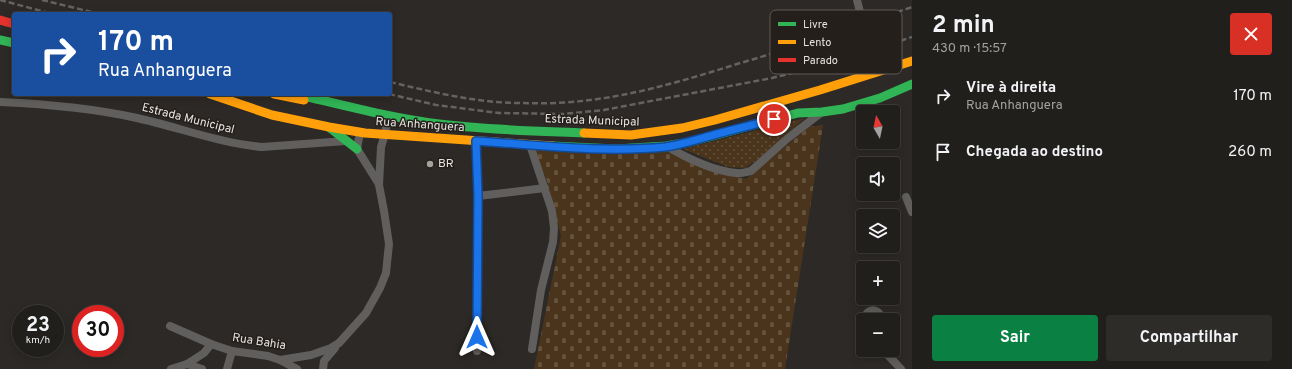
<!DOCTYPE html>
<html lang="pt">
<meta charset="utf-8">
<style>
body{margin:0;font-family:Overpass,sans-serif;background:#2d2c29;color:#f1f3f6;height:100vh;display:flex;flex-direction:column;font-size:15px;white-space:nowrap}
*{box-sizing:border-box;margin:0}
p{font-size:13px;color:#a2a2a3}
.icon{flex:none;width:22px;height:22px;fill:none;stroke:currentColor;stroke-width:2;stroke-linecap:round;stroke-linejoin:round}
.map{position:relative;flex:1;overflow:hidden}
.drawer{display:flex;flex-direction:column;background:#211f1c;width:380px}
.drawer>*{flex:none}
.banner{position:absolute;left:12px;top:12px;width:380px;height:84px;border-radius:4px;box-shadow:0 2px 10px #0003,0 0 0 1px #3e3d3b;background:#1a4fa0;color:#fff;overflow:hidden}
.needle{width:26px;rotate:351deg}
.fabs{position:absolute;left:856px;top:105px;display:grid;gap:8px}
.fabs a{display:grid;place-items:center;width:44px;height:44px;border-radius:4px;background:#211f1c;box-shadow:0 2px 10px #0003,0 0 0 1px #3e3d3b;font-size:20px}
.speed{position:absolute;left:12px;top:305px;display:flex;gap:8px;font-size:20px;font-weight:700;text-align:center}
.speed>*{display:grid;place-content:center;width:52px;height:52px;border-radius:50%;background:#211f1c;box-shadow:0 2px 10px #0003,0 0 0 1px #3e3d3b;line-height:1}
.speed small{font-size:10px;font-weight:400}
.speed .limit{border:6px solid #d22;background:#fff;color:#111}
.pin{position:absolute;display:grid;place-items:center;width:34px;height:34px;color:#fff;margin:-17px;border:2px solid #fff;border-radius:50%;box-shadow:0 1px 4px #0007}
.me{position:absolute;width:44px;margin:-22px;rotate:0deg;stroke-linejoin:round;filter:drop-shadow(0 0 3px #0008)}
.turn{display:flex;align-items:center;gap:14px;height:84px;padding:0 20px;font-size:18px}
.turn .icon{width:52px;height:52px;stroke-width:2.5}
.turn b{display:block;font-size:28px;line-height:34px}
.round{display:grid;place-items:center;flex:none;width:42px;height:42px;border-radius:4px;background:#2d2c29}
.overview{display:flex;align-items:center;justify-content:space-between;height:68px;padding:0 20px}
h1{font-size:24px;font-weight:700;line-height:30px}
.button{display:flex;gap:8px;margin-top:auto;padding:8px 20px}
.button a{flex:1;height:46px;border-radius:4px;background:#0b8043;color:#fff;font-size:16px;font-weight:700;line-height:46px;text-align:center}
.button a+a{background:#2d2c29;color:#f1f3f6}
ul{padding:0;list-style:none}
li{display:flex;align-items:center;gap:12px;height:56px;padding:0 20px}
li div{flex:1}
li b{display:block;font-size:15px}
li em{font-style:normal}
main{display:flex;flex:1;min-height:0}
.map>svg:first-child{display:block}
.grass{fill:url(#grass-dots)}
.cemetery{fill:url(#cemetery-stones)}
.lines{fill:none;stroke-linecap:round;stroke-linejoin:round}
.street{stroke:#615f5d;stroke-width:8}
.fast{stroke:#30b455;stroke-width:9}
.slow{stroke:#ff9f0a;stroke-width:9}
.jam{stroke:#e5322d;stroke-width:9}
.rail{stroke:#646361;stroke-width:2.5;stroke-dasharray:6 3;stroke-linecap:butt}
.route-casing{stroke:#114b97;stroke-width:10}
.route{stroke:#1a73e8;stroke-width:7}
.poi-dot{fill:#a4a19e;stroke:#241f1b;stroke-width:1.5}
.labels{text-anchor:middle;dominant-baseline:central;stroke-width:3;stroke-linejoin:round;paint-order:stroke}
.street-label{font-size:12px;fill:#e5e2df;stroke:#241f1b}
.poi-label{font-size:12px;fill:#e5e2df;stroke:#241f1b;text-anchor:start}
.key{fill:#241f1b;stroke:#5e5a56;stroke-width:1}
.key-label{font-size:11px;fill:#e5e2df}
</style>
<main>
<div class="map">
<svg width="912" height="369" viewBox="0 0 912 369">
<defs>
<pattern id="grass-dots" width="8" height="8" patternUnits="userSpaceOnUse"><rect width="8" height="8" fill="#4a351c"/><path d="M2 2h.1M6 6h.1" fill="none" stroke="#64523d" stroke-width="1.8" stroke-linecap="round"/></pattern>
<pattern id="cemetery-stones" width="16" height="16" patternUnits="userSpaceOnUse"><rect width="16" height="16" fill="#4a351c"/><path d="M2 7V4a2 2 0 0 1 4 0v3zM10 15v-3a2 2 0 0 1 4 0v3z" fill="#64523d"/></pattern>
</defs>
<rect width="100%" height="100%" fill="#2c2926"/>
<!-- grass -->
<polygon class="grass" points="805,118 757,160 745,168 728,167 683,149"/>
<!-- cemetery -->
<polygon class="cemetery" points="823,125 785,369 534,369 561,236 548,184 534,149 665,151 685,160 746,179 809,127"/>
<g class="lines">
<!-- street -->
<g class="street">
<polyline points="857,0 860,12"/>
<path d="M 0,102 C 46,104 92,108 137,118 C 178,127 219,143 262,147 L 346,141"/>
<polyline points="360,132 357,149 379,184"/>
<polyline points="476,141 478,196 477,351"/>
<polyline points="530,145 552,211 554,228 553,242 541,290 532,349"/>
<path d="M 666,146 C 685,157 714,171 736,173 C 741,174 746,172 751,171 L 788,138 L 822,112"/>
<polyline points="478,196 545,188"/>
<polyline points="906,197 912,212"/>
<path d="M 865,320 C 865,312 872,307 879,313 L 880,320"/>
<polyline points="170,326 211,344 232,351 268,356 280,360 311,355 331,348 339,343 366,313 380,288 386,273 389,244 384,211 379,185 381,147 385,134 388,116"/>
<polyline points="883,350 901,369"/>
<polyline points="280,360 297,369"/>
<polyline points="187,364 204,353 211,344"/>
<polyline points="171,369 187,364 202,369"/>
<polyline points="227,369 232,351"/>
<polyline points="323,369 324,361 335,348"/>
</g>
<!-- fast -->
<g class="fast">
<polyline points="0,40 14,43"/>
<path d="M 296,94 C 343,105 390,118 439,124 C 487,130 536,131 584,133"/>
<polyline points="330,128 357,149"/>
<polyline points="553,146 616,149 666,146 690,142 798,113 822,112 843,109 880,98 912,84"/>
</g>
<!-- slow -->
<g class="slow">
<polyline points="210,94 272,115 329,127 365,133 553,146"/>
<polyline points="274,94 304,100"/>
<polyline points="584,133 631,135 682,128 715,120 820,90 912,61"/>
</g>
<!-- jam -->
<polyline class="jam" points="0,20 14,24"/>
<!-- rail -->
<g class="rail">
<polyline points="0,0 53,14"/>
<polyline points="42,0 100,14"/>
<path d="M 390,82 C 433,92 476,103 521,103 C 544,104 568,103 590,100 C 640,94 689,79 737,64 C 796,47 854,27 912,7"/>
<polyline points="389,94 436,105 499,113 563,114 604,110 772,78 830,64 912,37"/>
</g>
</g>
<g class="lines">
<!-- route casing -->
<g class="route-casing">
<path id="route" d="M 477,337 L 478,196 L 476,141 C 537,145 603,153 665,147 C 680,145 695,140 710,136 C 731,130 753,125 774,119"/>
</g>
<!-- route -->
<use href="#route" class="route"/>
</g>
<!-- markers -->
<circle class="poi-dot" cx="430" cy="164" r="4"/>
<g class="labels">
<!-- street labels -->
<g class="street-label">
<text transform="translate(188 119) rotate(14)">Estrada Municipal</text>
<text transform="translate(592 121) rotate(2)">Estrada Municipal</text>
<text transform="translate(420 125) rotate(4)">Rua Anhanguera</text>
<text transform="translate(259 342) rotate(9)">Rua Bahia</text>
</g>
<!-- poi labels -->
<g class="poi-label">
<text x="438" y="164">BR</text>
</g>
</g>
<!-- legend -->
<rect x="770" y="10" width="132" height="64" rx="6" class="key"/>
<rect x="778" y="22" width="18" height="4" fill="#30b455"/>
<rect x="778" y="40" width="18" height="4" fill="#ff9f0a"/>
<rect x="778" y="58" width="18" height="4" fill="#e5322d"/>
<g class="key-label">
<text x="803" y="28">Livre</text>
<text x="803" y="46">Lento</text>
<text x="803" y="64">Parado</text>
</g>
</svg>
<div class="fabs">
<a><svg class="needle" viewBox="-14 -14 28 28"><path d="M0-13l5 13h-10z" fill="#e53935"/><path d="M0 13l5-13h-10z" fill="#a2a2a3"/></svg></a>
<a><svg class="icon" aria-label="sound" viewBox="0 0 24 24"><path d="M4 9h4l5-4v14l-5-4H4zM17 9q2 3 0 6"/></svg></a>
<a><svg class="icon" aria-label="layers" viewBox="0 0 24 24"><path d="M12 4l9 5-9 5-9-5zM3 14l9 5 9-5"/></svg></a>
<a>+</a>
<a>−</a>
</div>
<div class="speed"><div>23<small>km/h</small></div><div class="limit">30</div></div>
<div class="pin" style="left:774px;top:119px;background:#d93025"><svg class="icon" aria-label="arrive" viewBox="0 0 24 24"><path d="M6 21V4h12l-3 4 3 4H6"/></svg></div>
<svg class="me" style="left:477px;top:337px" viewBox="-20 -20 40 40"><path d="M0-17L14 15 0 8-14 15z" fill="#1a73e8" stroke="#fff" stroke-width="4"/></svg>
<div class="banner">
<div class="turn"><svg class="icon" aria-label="right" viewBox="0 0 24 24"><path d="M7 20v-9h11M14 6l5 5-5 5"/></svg><div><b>170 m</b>Rua Anhanguera</div></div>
</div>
</div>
<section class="drawer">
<div class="overview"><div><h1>2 min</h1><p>430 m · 15:57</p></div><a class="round" style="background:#d93025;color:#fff"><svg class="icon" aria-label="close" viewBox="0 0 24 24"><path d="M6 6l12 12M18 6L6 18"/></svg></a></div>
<ul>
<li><svg class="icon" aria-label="right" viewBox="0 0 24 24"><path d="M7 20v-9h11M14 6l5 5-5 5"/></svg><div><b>Vire à direita</b><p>Rua Anhanguera</p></div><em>170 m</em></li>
<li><svg class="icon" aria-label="arrive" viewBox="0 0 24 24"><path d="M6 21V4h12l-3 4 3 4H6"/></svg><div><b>Chegada ao destino</b></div><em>260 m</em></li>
</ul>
<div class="button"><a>Sair</a><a>Compartilhar</a></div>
</section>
</main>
